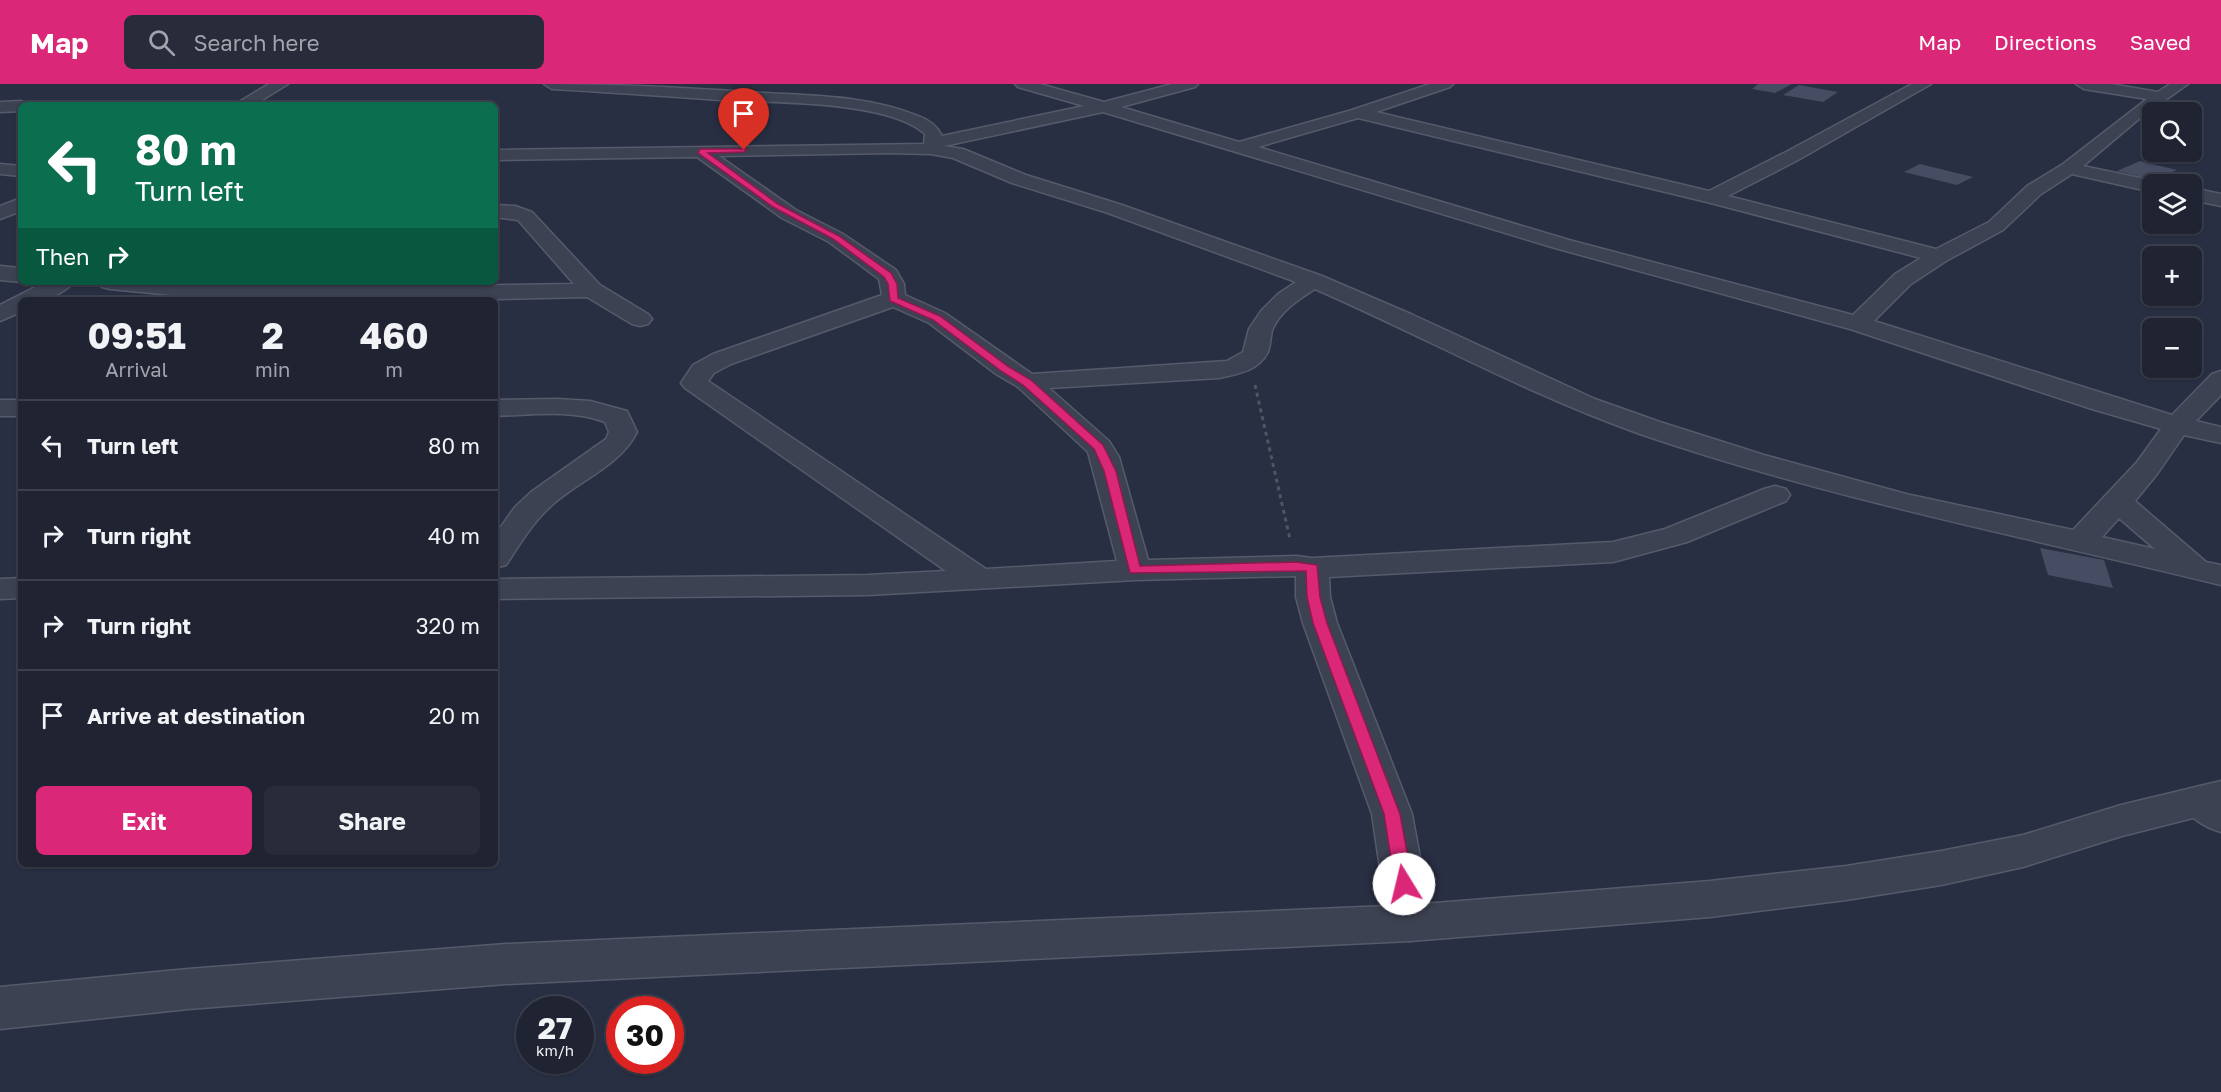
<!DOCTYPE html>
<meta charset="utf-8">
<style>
body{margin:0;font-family:"Golos Text",sans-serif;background:#272b3a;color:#f1f3f6;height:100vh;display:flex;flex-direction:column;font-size:22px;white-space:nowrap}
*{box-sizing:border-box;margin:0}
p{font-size:20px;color:#a1a4ac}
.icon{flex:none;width:33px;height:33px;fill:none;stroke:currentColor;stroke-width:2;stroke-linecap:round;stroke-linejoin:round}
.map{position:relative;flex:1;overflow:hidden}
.side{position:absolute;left:18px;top:213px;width:480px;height:570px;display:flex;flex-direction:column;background:#1f2332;border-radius:9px;box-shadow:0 2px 4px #0004,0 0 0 2px #3c404d}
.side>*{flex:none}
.guide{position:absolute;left:18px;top:18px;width:480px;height:183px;border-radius:9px;box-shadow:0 2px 4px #0004,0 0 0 2px #3c404d;background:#0b6e4f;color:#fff;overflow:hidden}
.fabs{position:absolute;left:2142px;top:18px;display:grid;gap:12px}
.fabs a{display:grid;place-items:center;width:60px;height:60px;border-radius:9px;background:#1f2332;box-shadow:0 2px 4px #0004,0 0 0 2px #3c404d;font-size:30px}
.speed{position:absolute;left:516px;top:912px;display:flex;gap:12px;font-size:30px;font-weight:700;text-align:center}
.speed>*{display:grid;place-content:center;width:78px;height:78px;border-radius:50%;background:#1f2332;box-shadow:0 2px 4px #0004,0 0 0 2px #3c404d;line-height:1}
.speed small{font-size:15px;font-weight:400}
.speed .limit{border:9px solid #d22;background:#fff;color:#111}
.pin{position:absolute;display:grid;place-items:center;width:51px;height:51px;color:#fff;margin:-62px -26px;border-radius:50% 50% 50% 0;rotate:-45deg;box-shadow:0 0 6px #0007}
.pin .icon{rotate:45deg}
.me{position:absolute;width:66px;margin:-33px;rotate:351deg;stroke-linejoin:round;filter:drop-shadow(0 0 4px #0008)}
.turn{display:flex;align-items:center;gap:21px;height:126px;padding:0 18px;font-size:27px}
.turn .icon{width:78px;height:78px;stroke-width:2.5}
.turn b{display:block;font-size:42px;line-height:51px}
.then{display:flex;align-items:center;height:57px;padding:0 18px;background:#0003;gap:12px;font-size:22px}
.eta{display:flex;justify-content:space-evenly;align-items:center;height:102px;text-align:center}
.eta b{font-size:36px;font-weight:700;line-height:42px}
.primary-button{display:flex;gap:12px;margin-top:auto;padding:12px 18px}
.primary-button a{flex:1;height:69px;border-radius:9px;background:#db2777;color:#fff;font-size:24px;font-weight:700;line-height:69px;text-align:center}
.primary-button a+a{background:#272b3a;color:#f1f3f6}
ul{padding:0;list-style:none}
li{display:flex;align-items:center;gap:18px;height:90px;padding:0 18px;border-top:2px solid #3c404d}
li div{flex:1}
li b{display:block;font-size:22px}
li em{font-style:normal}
header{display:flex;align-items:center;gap:36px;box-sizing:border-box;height:84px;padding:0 30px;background:#db2777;color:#fff}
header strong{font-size:28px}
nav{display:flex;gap:33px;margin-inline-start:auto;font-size:21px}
.search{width:420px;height:54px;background:#272b3a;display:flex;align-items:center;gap:15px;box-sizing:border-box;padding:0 21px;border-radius:9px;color:#a1a4ac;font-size:22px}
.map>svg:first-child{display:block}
.building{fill:#464c62}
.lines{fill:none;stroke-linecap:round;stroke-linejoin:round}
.minor-casing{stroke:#565a6a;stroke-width:3}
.tertiary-casing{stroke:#565a6a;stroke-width:3}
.path{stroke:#495960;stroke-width:3;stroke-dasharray:4 4;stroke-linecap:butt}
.minor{fill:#3d4252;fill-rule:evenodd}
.tertiary{fill:#3d4252;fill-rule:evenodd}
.route{fill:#db2777;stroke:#8e194d;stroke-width:1.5}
</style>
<header>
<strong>Map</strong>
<div class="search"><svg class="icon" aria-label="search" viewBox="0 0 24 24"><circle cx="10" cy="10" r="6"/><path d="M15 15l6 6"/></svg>Search here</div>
<nav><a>Map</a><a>Directions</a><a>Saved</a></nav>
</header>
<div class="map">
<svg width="2221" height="1008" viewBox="0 0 2221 1008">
<rect width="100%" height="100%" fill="#292f43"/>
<!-- building -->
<g class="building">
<polygon points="1758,0 1792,0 1775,9 1752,5"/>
<polygon points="1799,1 1838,8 1823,18 1783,11"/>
<polygon points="2140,77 2177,86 2155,96 2117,87"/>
<polygon points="1920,80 1973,93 1957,101 1904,88"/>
<polygon points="2178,88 2195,92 2185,100 2167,97"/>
<polygon points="2040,464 2104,476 2113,504 2048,491"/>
</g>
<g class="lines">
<!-- minor casing -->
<g class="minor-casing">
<g id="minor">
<polygon points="269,0 288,0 254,21 234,21"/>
<path d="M 544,0 C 618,0 691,4 765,9 C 816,12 870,12 918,32 C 929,36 937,42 942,52 L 1084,22 L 1018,3 L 1015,0 L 1040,0 L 1104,18 L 1172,0 L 1198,0 L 1195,3 L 1121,23 L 1239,58 L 1352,26 L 1430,0 L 1453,0 L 1450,3 L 1376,28 L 1709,107 L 1786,68 L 1912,0 L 1931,0 L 1798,76 L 1728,112 L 1936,165 L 1989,138 L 2027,102 L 2063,80 L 2147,15 L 2084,5 L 2076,0 L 2111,0 L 2158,8 L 2170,0 L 2188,0 L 2140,34 L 2083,82 L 2159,98 L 2160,100 L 2152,100 L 2152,108 L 2072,90 L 2041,110 L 2003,146 L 1946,177 L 1911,200 L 1874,237 L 2172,331 L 2212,290 L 2221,287 L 2221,311 L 2196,337 L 2221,343 L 2221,359 L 2184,351 L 2157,390 L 2135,417 L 2206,478 L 2221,481 L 2221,501 C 2026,453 1830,415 1640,350 C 1529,311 1423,252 1315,205 C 1299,215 1281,227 1273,244 C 1270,252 1271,260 1268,268 C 1258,287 1238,290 1219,294 L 1049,304 L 1109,357 L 1119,373 L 1148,476 L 1296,472 L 1312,474 L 1613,458 L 1665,445 L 1764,405 L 1775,402 L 1786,405 L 1790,411 L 1786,417 L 1687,458 L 1613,478 L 1329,493 L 1330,513 L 1337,539 L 1412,730 L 1432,839 L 1426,852 L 1410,857 L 1394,852 L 1388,839 L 1372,730 L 1303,539 L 1296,513 L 1296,492 L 1135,496 L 868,511 L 495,515 L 495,495 L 868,491 L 946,487 L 685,304 L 681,299 L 693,281 L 713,270 L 882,211 L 879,195 L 829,158 L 782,134 L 697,73 L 495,76 L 495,66 L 924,60 L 925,50 C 888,16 771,19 720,16 C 664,12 608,8 552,5 ZM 1103,28 L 1555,164 L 1850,245 L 2092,325 L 2161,345 L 2137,378 L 2073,446 L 1906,410 L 1764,371 L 1660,338 L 1595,315 L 1413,231 L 1322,192 L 1122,121 L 1026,91 L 963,65 L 944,62 ZM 1358,34 L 1707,118 L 1921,174 L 1895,190 L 1853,231 L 1569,156 L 1258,63 ZM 889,69 L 931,70 L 953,74 L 1012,99 L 1108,129 L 1296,198 L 1278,210 L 1261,227 L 1249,245 L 1243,268 L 1227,277 L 1032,290 L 945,229 L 905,211 L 904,200 L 896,186 L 843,150 L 796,126 L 719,72 ZM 893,223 L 929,239 L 996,290 L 1018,303 L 1088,368 L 1117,477 L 986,485 L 708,297 L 714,289 L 731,280 ZM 2119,434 L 2155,465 L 2102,453 Z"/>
<polygon points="21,17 28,21 21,21 21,27 0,28 0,18"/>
<polygon points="0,80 21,82 21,92 0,90"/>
<polygon points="2192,104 2221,110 2221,122 2192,116"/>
<polygon points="21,114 21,127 0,135 0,122"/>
<polygon points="495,121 515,122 532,128 600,201 648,230 652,235 648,240 640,242 632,240 587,213 449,216 226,213 171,211 110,205 102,203 99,198 449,202 574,200 518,136 495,133"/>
<polygon points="0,182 21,184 21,198 0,196"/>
<path d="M 45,198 L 73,198 C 62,214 39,216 21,216 L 21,228 L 0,237 L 0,221 Z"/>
<path d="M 558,315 L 590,317 L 627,327 L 637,348 C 620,382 578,397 551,422 C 532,439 520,460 506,481 L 495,484 L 495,451 L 515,423 L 531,408 L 606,355 L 609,348 L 605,338 C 571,325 531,331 495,332 L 495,316 Z"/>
<rect x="0" y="316" width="21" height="16"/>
<polygon points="21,494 21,514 0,515 0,495"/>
<path d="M 2200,702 L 2214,706 L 2221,711 L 2221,748 C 2203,743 2189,733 2180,717 L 2186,706 Z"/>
</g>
</g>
<!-- tertiary casing -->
<g class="tertiary-casing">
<polygon id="tertiary" points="2221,697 2221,727 2122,752 2023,783 1941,801 1846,816 1710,833 1410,857 506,900 188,925 0,945 0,903 188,885 506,860 1410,821 1710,797 1846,782 1941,767 2023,751 2121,721"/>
</g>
<!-- path -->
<polyline class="path" points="1255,301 1290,455"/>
<!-- minor -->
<use href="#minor" class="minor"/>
<!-- tertiary -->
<use href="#tertiary" class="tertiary"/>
</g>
<!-- route -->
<polygon class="route" points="700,65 747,65 744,68 708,69 778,120 839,152 891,189 897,200 898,214 940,232 1009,283 1031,296 1103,361 1116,387 1140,482 1296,478 1317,481 1320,513 1327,539 1400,730 1413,800 1410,805 1404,807 1398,805 1395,800 1384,730 1313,539 1307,513 1306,487 1130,489 1104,387 1094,365 1023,301 1001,287 933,236 890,217 888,200 884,193 833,155 773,123 698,69"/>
</svg>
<div class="fabs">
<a><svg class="icon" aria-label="search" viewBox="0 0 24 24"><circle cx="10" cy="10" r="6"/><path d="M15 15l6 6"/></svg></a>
<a><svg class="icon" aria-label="layers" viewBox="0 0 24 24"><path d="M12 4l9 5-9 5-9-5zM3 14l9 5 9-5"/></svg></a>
<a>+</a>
<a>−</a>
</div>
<div class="speed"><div>27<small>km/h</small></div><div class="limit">30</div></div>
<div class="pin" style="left:744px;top:66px;background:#d93025"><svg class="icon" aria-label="arrive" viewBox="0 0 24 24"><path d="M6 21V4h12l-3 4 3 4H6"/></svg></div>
<svg class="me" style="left:1404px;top:800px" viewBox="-20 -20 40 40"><circle r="19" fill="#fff"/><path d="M0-13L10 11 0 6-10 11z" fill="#db2777"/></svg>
<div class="guide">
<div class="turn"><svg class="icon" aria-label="left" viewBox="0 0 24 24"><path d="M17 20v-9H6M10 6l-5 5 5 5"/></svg><div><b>80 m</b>Turn left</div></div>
<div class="then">Then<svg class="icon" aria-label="right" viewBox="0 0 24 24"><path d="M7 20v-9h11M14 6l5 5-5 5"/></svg></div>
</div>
<section class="side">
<div class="eta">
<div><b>09:51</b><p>Arrival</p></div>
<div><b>2</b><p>min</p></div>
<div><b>460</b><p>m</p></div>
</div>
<ul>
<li><svg class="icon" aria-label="left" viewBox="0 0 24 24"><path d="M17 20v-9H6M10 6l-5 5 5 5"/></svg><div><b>Turn left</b></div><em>80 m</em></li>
<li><svg class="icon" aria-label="right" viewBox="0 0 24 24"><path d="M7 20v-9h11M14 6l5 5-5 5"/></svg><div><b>Turn right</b></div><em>40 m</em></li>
<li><svg class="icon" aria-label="right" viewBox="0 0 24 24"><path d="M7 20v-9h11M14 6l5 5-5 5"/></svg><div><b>Turn right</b></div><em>320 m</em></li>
<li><svg class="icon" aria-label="arrive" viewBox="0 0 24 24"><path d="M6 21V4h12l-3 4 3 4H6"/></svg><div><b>Arrive at destination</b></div><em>20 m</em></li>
</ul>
<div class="primary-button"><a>Exit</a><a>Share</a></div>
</section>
</div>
